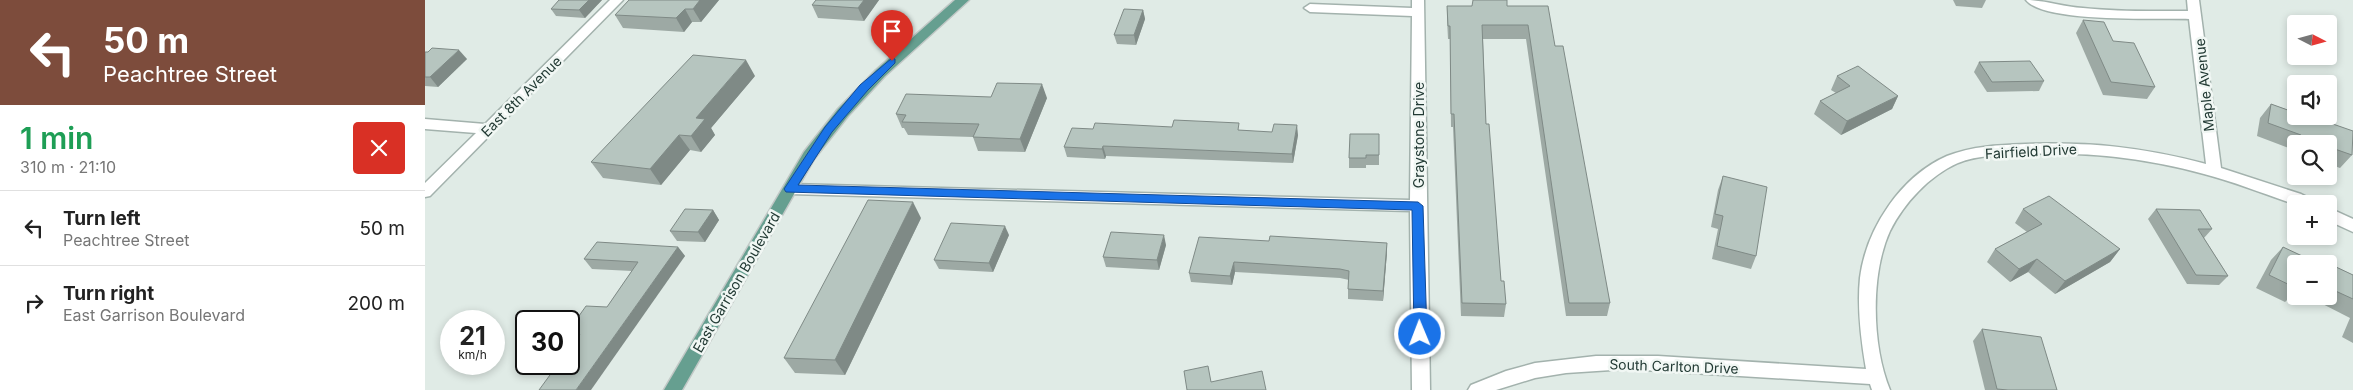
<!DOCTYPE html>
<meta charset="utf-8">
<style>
body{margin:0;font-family:Inter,sans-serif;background:#f6f6f6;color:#222;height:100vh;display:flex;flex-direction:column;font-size:19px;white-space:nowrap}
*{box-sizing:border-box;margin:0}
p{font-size:16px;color:#767676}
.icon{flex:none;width:28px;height:28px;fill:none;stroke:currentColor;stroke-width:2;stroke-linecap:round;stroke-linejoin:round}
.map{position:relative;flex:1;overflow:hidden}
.panel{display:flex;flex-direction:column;background:#fff;width:425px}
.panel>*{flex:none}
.hud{background:#7d4c3c;color:#fff;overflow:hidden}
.needle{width:32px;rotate:96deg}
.fabs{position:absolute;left:1862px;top:15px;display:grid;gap:10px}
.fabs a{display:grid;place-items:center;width:50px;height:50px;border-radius:5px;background:#fff;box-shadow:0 2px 8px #0003;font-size:25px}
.speed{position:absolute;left:15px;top:310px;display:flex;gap:10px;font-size:25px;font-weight:700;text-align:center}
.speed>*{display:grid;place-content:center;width:65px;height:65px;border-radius:50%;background:#fff;box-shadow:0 2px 8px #0003;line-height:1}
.speed small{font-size:12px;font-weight:400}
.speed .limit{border:2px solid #111;border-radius:8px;background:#fff;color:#111}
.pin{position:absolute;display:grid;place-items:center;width:42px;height:42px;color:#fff;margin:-51px -21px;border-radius:50% 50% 50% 0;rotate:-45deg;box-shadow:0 0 5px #0007}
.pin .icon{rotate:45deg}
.me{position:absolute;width:55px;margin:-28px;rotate:359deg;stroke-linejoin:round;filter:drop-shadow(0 0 4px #0008)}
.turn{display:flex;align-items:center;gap:18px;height:105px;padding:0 20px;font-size:22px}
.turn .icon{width:65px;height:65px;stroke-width:2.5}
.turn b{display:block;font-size:35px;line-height:42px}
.round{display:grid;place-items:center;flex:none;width:52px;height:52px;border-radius:5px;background:#f6f6f6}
.headline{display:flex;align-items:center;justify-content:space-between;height:85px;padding:0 20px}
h1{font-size:30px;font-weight:600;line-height:38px;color:#1e9e55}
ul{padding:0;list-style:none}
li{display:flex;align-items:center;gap:15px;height:75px;padding:0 20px;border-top:1px solid #e0e0e0}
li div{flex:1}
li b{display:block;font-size:19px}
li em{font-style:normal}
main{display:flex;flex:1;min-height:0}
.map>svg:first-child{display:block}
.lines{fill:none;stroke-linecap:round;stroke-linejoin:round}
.minor-casing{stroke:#a3b2ad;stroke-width:3}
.major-casing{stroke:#c1c8c6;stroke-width:3}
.minor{fill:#fff;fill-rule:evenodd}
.major{fill:#669f90;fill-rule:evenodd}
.wall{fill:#9da9a4}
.shaded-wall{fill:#7f8a86}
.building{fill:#b6c5bf;stroke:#7f8a86}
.route{fill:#1a73e8;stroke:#114b97}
.labels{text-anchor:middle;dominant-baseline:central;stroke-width:5;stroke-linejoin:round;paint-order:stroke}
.street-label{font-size:14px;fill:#223a34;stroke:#f1f7f4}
</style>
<main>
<section class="panel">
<div class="hud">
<div class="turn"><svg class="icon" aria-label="left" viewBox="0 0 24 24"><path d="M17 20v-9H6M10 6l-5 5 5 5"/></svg><div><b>50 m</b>Peachtree Street</div></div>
</div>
<div class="headline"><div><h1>1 min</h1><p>310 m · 21:10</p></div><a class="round" style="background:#d93025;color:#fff"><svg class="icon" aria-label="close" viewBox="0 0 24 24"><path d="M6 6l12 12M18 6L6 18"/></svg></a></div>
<ul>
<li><svg class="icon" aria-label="left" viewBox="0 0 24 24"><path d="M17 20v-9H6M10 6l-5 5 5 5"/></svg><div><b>Turn left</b><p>Peachtree Street</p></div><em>50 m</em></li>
<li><svg class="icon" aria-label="right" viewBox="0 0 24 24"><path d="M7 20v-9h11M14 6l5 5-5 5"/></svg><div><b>Turn right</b><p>East Garrison Boulevard</p></div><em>200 m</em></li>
</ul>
</section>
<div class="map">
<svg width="1928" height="390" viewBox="0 0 1928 390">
<rect width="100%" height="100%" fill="#e0ebe6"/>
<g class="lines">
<!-- minor casing -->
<g class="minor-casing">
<g id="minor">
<polygon points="185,0 198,0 5,196 0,197 0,183 51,133 0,129 0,119 60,124"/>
<polygon points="987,0 999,0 1005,390 987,390 985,211 365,194 360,193 358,189 360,185 365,184 985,200 987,16 885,12 879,8 885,4 987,8"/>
<path d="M 1601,0 C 1620,0 1638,7 1658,8 C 1693,12 1728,11 1763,11 L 1762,0 L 1774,0 L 1796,168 L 1876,194 L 1888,200 L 1890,204 C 1884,204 1873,205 1869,204 C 1839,194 1810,182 1779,174 C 1715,157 1663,152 1596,154 C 1576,155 1553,155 1533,163 C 1504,176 1479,203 1465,231 C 1445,275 1447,346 1465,390 L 1447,390 L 1445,384 L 1202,369 L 1141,373 L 1110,378 L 1071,390 L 1043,390 L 1046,385 L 1081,371 L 1110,363 L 1171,356 L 1233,356 L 1441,369 C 1436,340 1432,308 1435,278 C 1441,229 1476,176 1522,156 C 1547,146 1574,145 1601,144 C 1666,142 1717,147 1781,164 L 1764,19 C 1733,18 1619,23 1601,0 Z"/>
<polygon points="1904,208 1928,219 1928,232 1904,221"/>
</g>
</g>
<!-- major casing -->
<g class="major-casing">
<polygon id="major" points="530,0 544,0 460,76 423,116 389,159 257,390 239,390 379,152 413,109 451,70"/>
</g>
<!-- minor -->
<use href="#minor" class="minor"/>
<!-- major -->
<use href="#major" class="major"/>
</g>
<!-- wall -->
<g class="wall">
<polygon points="177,0 160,18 131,16 126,9"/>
<polygon points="204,0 294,0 276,22 267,22 259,32 198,28 190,15"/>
<polygon points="391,0 454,0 439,21 393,18 387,5"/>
<polygon points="1528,0 1561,0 1557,8 1531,6"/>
<polygon points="1022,6 1082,6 1130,46 1185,303 1182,316 1141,316 1101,39 1058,39 1061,124 1076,281 1081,304 1079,317 1036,316 1028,127 1026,127 1025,39 1023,39 1022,19"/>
<polygon points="718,10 720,19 711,45 692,44 689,35"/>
<polygon points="1658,20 1688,41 1730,87 1722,99 1678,95 1651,33"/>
<polygon points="0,52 42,59 13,87 0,86"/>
<polygon points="1554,62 1619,81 1614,91 1562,92 1549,72"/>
<polygon points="330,76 286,128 290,135 276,152 265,150 236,185 178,178 166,162"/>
<polygon points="1412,76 1473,96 1467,109 1416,135 1389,114 1395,101 1411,93 1406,90"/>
<polygon points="566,97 622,98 600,152 553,151 548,137 483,135 479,128 477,128 471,114"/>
<polygon points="1871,98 1871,116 1905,123 1927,155 1915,168 1904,164 1904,144 1871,144 1871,153 1864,151 1864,148 1832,136 1835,118 1846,104 1866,111 1867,103"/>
<polygon points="668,129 815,130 873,135 868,163 681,156 680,159 642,157 639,147"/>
<polygon points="954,134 954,165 941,165 941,168 924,168 924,158"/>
<polygon points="1298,176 1331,256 1326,269 1287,259 1293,229 1286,227 1293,190"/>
<polygon points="1598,209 1695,249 1685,262 1630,294 1603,272 1585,282 1562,262 1570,249 1602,232 1590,223"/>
<polygon points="1731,209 1787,229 1779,238 1803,276 1794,285 1762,284 1723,219"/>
<polygon points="288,210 294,220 280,242 252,241 245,231"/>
<polygon points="496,218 420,375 370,373 359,358"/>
<polygon points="584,235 568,272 514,269 509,260"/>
<polygon points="844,241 962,243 962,252 958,301 923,299 923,289 924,280 915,278 810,272 807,285 766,282 764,273"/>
<polygon points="741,245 734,270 681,267 678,257"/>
<polygon points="253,247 260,256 150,342 144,335 144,330 182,307 207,271 167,269 159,259"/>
<polygon points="1858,247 1888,262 1892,258 1928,275 1928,343 1917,337 1925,318 1882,296 1904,296 1904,264 1871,264 1871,291 1860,302 1831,288 1846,260"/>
<polygon points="1557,329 1632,390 1560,390 1548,341"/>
</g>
<!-- shaded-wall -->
<g class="shaded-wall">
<polygon points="164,0 177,0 160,18 154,10"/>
<polygon points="275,0 294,0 276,22 268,9"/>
<polygon points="439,0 454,0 439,21 433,8"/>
<polygon points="260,9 267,22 259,32 251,18"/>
<polygon points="718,10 720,19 711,45 709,35"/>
<polygon points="34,50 42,59 13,87 5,77"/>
<polygon points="321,60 330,76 286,128 290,135 276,152 266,136 271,118"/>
<polygon points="617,84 622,98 600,152 595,139"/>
<polygon points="1473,96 1467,109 1416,135 1422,121"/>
<polygon points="872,125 873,135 868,163 867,154"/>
<polygon points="254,135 265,150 236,185 225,169"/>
<polygon points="678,146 681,156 680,159 677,149"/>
<polygon points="488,202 496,218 420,375 410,360"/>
<polygon points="288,210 294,220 280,242 273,232"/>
<polygon points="580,226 584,235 568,272 564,263"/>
<polygon points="739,235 741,245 734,270 732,260"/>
<polygon points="962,243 962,252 958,301 958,291"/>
<polygon points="253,247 260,256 166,390 151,390"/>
<polygon points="1695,249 1685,262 1630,294 1640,281"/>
<polygon points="1612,259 1603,272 1585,282 1594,269"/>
<polygon points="809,262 810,272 807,285 805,276"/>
</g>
<!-- building -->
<g class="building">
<polygon points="134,0 164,0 154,10 126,9"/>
<polygon points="204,0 275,0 268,9 260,9 251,18 190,15"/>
<polygon points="391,0 439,0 433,8 387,5"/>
<polygon points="1048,0 1082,0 1082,6 1123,6 1130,46 1138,46 1185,303 1144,303 1103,25 1057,25 1061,124 1064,124 1076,281 1079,281 1081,304 1037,303 1029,114 1026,114 1025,26 1023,26 1022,6 1047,6"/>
<polygon points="699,9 718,10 709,35 689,35"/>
<polygon points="1658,20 1679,22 1688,41 1709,43 1730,87 1686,82"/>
<polygon points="7,48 34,50 5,77 0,77 0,52 3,52"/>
<polygon points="268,55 321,60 271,118 280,119 266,136 254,135 225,169 166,162"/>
<polygon points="1605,61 1619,81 1567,82 1554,62"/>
<polygon points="1433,66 1473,96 1422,121 1395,101 1425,86 1412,76"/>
<polygon points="572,83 617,84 595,139 548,137 554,124 477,122 481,115 471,114 481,94 566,97"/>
<polygon points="1904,98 1908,99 1905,123 1928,131 1927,155 1904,147 1904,144 1894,144 1875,137 1876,135 1843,123 1846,104 1871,113 1871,116 1904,116"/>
<polygon points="749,120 814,123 813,130 847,132 849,124 872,125 867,154 678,146 677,149 639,147 647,128 668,129 670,123 747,127"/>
<polygon points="925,134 954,134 954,155 941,155 941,158 924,158"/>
<polygon points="1298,176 1342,187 1331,256 1292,246 1298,216 1290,214"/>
<polygon points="1624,196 1695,249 1640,281 1612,259 1594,269 1570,249 1617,224 1598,209"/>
<polygon points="443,200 488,202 410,360 359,358"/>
<polygon points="260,209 288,210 273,232 245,231"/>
<polygon points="1731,209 1775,210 1787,229 1773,229 1803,276 1771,275"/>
<polygon points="526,223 580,226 564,263 509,260"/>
<polygon points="686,232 739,235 732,260 678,257"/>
<polygon points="845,236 962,243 958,291 923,289 924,271 915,269 809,262 805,276 764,273 774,237 844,241"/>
<polygon points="172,242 253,247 151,390 114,390 133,364 144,364 144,350 155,334 144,333 144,330 161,306 182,307 213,262 159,259"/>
<polygon points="1858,247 1890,262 1892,258 1928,275 1928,299 1904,288 1904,264 1871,264 1871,288 1844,275"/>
<polygon points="1557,329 1616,337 1632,390 1583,390 1572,389"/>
<polygon points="783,366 786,382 837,371 841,390 762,390 759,371"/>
</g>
<!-- route -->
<polygon class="route" points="467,58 470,59 470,63 443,90 407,132 373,185 993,202 998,206 1002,334 1000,338 991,338 989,334 987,210 361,192 359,189 361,186 400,127 435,85"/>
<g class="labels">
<!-- street labels -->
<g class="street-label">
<text transform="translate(1779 85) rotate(-96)">Maple Avenue</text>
<text transform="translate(96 96) rotate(-45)">East 8th Avenue</text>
<text transform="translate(993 135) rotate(-90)">Graystone Drive</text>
<text transform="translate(1606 151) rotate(-3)">Fairfield Drive</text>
<text transform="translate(311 282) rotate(-60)">East Garrison Boulevard</text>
<text transform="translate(1249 366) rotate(2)">South Carlton Drive</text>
</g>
</g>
</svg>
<div class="fabs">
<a><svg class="needle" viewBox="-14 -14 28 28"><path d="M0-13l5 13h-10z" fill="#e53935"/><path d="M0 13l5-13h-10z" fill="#767676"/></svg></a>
<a><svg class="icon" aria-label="sound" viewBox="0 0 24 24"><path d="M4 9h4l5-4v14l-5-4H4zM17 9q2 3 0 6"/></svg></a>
<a><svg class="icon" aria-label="search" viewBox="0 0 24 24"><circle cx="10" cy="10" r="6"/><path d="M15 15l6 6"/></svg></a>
<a>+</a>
<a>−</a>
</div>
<div class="speed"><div>21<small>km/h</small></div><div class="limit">30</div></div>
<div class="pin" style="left:467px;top:61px;background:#d93025"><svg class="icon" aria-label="arrive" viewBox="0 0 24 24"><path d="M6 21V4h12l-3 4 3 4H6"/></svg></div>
<svg class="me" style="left:995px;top:334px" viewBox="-20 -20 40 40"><circle r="17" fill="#1a73e8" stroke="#fff" stroke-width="3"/><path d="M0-11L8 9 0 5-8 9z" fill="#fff"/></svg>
</div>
</main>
